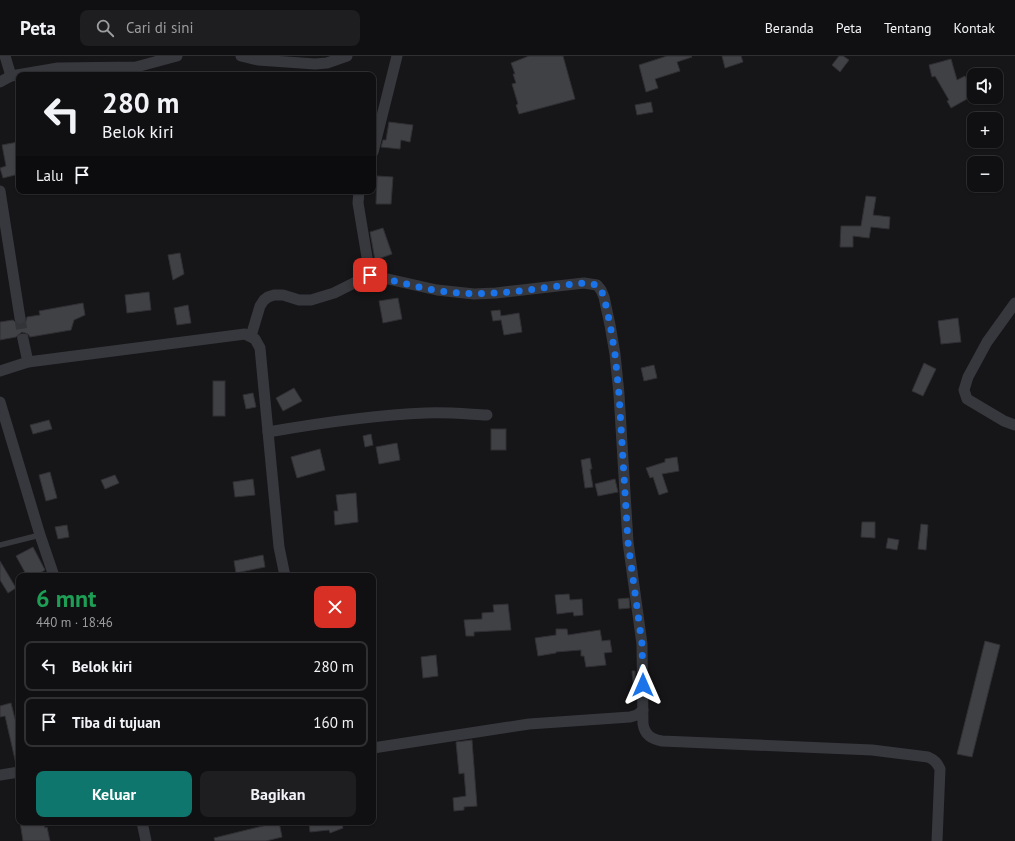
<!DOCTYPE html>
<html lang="id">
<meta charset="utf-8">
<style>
body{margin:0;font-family:"PT Sans",sans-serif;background:#1e1e20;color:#f1f3f6;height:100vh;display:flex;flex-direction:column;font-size:15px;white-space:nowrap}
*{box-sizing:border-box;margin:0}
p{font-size:13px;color:#9c9d9f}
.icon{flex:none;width:22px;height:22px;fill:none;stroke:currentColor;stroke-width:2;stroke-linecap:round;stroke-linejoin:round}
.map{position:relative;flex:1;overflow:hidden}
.side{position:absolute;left:16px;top:517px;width:360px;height:252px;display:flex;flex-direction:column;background:#101012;border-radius:8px;box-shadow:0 1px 3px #0004,0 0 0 1px #303032}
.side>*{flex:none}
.top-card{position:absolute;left:16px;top:16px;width:360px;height:122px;border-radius:8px;box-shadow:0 1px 3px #0004,0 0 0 1px #303032;background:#101012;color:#f1f3f6;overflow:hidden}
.fabs{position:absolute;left:967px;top:12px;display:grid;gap:8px}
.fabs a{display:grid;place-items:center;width:36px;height:36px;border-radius:8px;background:#101012;box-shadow:0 1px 3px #0004,0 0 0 1px #303032;font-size:20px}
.pin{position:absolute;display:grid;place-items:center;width:34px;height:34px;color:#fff;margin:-17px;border-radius:8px;box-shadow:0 2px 6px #0006}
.me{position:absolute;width:44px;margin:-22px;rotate:0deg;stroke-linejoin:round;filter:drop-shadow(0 0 3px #0008)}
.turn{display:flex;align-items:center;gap:14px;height:84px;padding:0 20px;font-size:18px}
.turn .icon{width:52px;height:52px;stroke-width:2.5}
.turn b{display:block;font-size:28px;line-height:34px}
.then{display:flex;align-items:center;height:38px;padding:0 20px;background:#0003;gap:8px;font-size:15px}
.round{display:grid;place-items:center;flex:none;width:42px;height:42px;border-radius:8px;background:#1e1e20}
.overview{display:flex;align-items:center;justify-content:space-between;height:68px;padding:0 20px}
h1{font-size:24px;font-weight:700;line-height:30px;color:#1e9e55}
.button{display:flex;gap:8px;margin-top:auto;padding:8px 20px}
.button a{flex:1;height:46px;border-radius:8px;background:#0f766e;color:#fff;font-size:16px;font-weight:700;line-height:46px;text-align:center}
.button a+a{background:#1e1e20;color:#f1f3f6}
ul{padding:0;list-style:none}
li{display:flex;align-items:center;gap:12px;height:50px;margin:0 8px 6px;padding:0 12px;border:2px solid #303032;border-radius:8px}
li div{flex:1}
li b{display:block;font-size:15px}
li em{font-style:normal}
header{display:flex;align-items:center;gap:24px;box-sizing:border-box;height:56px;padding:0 20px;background:#101012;border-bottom:1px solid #303032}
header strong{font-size:19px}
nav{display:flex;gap:22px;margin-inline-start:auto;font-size:14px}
.search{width:280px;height:36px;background:#1e1e20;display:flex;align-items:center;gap:10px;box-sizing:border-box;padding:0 14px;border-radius:8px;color:#9c9d9f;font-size:15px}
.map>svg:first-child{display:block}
.building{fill:#404145;stroke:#303034}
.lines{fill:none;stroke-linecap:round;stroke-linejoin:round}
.street-tunnel{stroke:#333438;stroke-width:11;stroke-dasharray:11 5.5;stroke-linecap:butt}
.lane{stroke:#37383d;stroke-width:5.5}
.street{stroke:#37383d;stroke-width:11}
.route{stroke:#1a73e8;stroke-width:7;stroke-dasharray:0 12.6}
</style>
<header>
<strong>Peta</strong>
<div class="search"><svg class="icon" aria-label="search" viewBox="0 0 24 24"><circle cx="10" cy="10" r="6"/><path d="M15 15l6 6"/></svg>Cari di sini</div>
<nav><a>Beranda</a><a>Peta</a><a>Tentang</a><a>Kontak</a></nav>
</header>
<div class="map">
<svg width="1015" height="785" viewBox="0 0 1015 785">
<rect width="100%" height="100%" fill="#161618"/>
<!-- building -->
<g class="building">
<polygon points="529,0 563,0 575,43 519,58 516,49 518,48 512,28 516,27 513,18 515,18 511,7"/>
<polygon points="667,0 691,0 692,1 677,6 680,15 655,23 658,32 646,36 639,9"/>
<polygon points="722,0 741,0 743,6 725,12"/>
<polygon points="839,0 843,0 849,4 840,16 832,9"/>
<polygon points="951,3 957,24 965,20 974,36 974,39 951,52 947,45 949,44 935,20 932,21 929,9"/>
<polygon points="651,46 653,56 637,59 635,49"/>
<polygon points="389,66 413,69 410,86 401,84 400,93 381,91 383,84 386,84"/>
<polygon points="18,86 19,118 3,122 0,112 6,110 2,89"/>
<polygon points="377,120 393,121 391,148 376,148"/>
<polygon points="866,140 876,141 873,159 890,161 889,173 871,171 869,182 853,180 853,191 840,191 841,170 861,170"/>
<polygon points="383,172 392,198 375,204 370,176"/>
<polygon points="180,197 184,218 173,224 168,199"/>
<polygon points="149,236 151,254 127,257 125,239"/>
<polygon points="398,242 402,263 383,267 379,245"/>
<polygon points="83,247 85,259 74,264 71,274 30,281 28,278 22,276 16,281 0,284 0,266 13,264 17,268 21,269 26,265 27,261 40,259 39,255"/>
<polygon points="188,249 191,267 177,269 174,252"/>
<polygon points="500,254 501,260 519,257 522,276 504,279 501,264 493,265 491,255"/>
<polygon points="958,262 961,286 941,288 938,265"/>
<polygon points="924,307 936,313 923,340 912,335"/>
<polygon points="654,309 657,322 644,325 641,312"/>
<rect x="213" y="325" width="12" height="35"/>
<polygon points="294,332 302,345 283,355 276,342"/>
<polygon points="253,337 256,351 246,353 243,339"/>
<polygon points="49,364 52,373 33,378 30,369"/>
<rect x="491" y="373" width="15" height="21"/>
<polygon points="371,378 373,389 365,391 363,380"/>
<polygon points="397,387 400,404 379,408 376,391"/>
<polygon points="320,393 325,414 297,422 291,401"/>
<polygon points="677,401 679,415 662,418 668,436 659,439 653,421 650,422 646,412 665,406 665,403"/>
<polygon points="590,402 592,413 590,413 593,431 585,432 581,404"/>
<polygon points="50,416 57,442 46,445 39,419"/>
<polygon points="115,419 119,427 105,433 101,424"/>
<polygon points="253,423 255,439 235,441 233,426"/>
<polygon points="615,423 618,436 598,440 595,428"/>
<polygon points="356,437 358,466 335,469 334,455 338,455 336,439"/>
<polygon points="862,466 875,466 875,482 861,481"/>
<polygon points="921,468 928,469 926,494 918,493"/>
<polygon points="67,469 69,481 58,483 55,471"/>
<polygon points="888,482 899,484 897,494 886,492"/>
<polygon points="33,491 45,514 35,520 27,520 16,500"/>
<polygon points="263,499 265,511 236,517 234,505"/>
<polygon points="0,505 16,532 8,537 0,524"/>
<polygon points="569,538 570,544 582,543 583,559 574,560 573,556 557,558 555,539"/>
<polygon points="629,542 630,552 619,553 618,543"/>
<polygon points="508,548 511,574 474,576 474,580 466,580 464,564 482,563 482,557 494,556 493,549"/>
<polygon points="556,573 567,573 568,579 600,574 602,585 610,584 612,596 604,597 606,609 586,611 584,600 581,600 581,594 556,596 556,597 538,600 535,582 556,579"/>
<polygon points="985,585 1000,589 972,701 957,698"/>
<polygon points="436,599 438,620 423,622 421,601"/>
<polygon points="632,615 635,615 636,637 634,637"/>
<polygon points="11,647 15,663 19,662 19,707 16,708 5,660 0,661 0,650"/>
<polygon points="472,684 477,750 464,751 464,754 454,755 453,742 466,740 464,717 459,718 456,686"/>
<polygon points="20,766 44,766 45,772 47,771 50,785 23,785"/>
<polygon points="279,766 282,781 266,785 215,785 214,782"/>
<polygon points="309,766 341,766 343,772 330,777 329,774 310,776"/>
</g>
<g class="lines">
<!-- street-tunnel -->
<polyline class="street-tunnel" points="20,262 23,283"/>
<!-- lane -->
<polyline class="lane" points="0,489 40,479"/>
<!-- street -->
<g class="street">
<polyline points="5,0 11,20"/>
<polyline points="241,0 258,4 315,8 327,7 347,0"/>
<polyline points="0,26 11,20 58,12 136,11 177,0"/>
<polyline points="373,96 397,0"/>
<polyline points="0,135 20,262"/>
<polyline points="359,135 358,147 370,219"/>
<polyline points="1015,247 987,286 968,321 964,334 967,343 1004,365 1015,369"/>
<path d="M 251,280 L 260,250 L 264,244 L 268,241 L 274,239 L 283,239 L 299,244 L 311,244 L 334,237 L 370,219 L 437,234 L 474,238 L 496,237 L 584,227 L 597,229 L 601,234 L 604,241 L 610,269 L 615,298 L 619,338 L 628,486 L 642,588 L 643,668 C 645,679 651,683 662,685 L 872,694 L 928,701 C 935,704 937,707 940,713 L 937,785"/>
<polyline points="23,283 28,306"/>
<polyline points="0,315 28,306 245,278 255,283 260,292 279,491 285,520"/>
<polyline points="0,346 40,479 54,520"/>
<path d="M 268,376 C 320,367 372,359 426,357 C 446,356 467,358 487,359"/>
<polyline points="373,692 529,668 630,661 637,659 643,654"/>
<polyline points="0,719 19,716"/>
<polyline points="142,766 146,785"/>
</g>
</g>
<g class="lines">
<!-- route -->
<path class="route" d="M 370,219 C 399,226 429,235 459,237 C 501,240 543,231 584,227 L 597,229 L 601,234 L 604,241 L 610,268 L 615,298 L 619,338 L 628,486 L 642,588 L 643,629"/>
</g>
</svg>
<div class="fabs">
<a><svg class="icon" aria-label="sound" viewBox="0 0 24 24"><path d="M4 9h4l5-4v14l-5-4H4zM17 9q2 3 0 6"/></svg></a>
<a>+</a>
<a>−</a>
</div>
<div class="pin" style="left:370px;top:219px;background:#d93025"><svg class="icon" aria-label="arrive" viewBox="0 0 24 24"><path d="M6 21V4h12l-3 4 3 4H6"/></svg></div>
<svg class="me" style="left:643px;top:629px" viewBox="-20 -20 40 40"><path d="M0-17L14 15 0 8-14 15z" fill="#1a73e8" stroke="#fff" stroke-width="4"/></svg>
<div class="top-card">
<div class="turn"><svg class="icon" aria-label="left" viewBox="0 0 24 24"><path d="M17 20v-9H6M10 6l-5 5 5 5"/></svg><div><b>280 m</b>Belok kiri</div></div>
<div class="then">Lalu<svg class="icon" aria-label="arrive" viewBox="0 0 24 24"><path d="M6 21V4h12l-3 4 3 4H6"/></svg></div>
</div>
<section class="side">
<div class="overview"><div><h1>6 mnt</h1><p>440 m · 18:46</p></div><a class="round" style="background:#d93025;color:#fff"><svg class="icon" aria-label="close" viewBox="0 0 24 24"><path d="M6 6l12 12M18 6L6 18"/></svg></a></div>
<ul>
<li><svg class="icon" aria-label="left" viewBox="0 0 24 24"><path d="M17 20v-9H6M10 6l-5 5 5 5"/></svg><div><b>Belok kiri</b></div><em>280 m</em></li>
<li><svg class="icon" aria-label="arrive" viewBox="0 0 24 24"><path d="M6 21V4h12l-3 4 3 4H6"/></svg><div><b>Tiba di tujuan</b></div><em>160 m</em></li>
</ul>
<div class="button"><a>Keluar</a><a>Bagikan</a></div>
</section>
</div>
